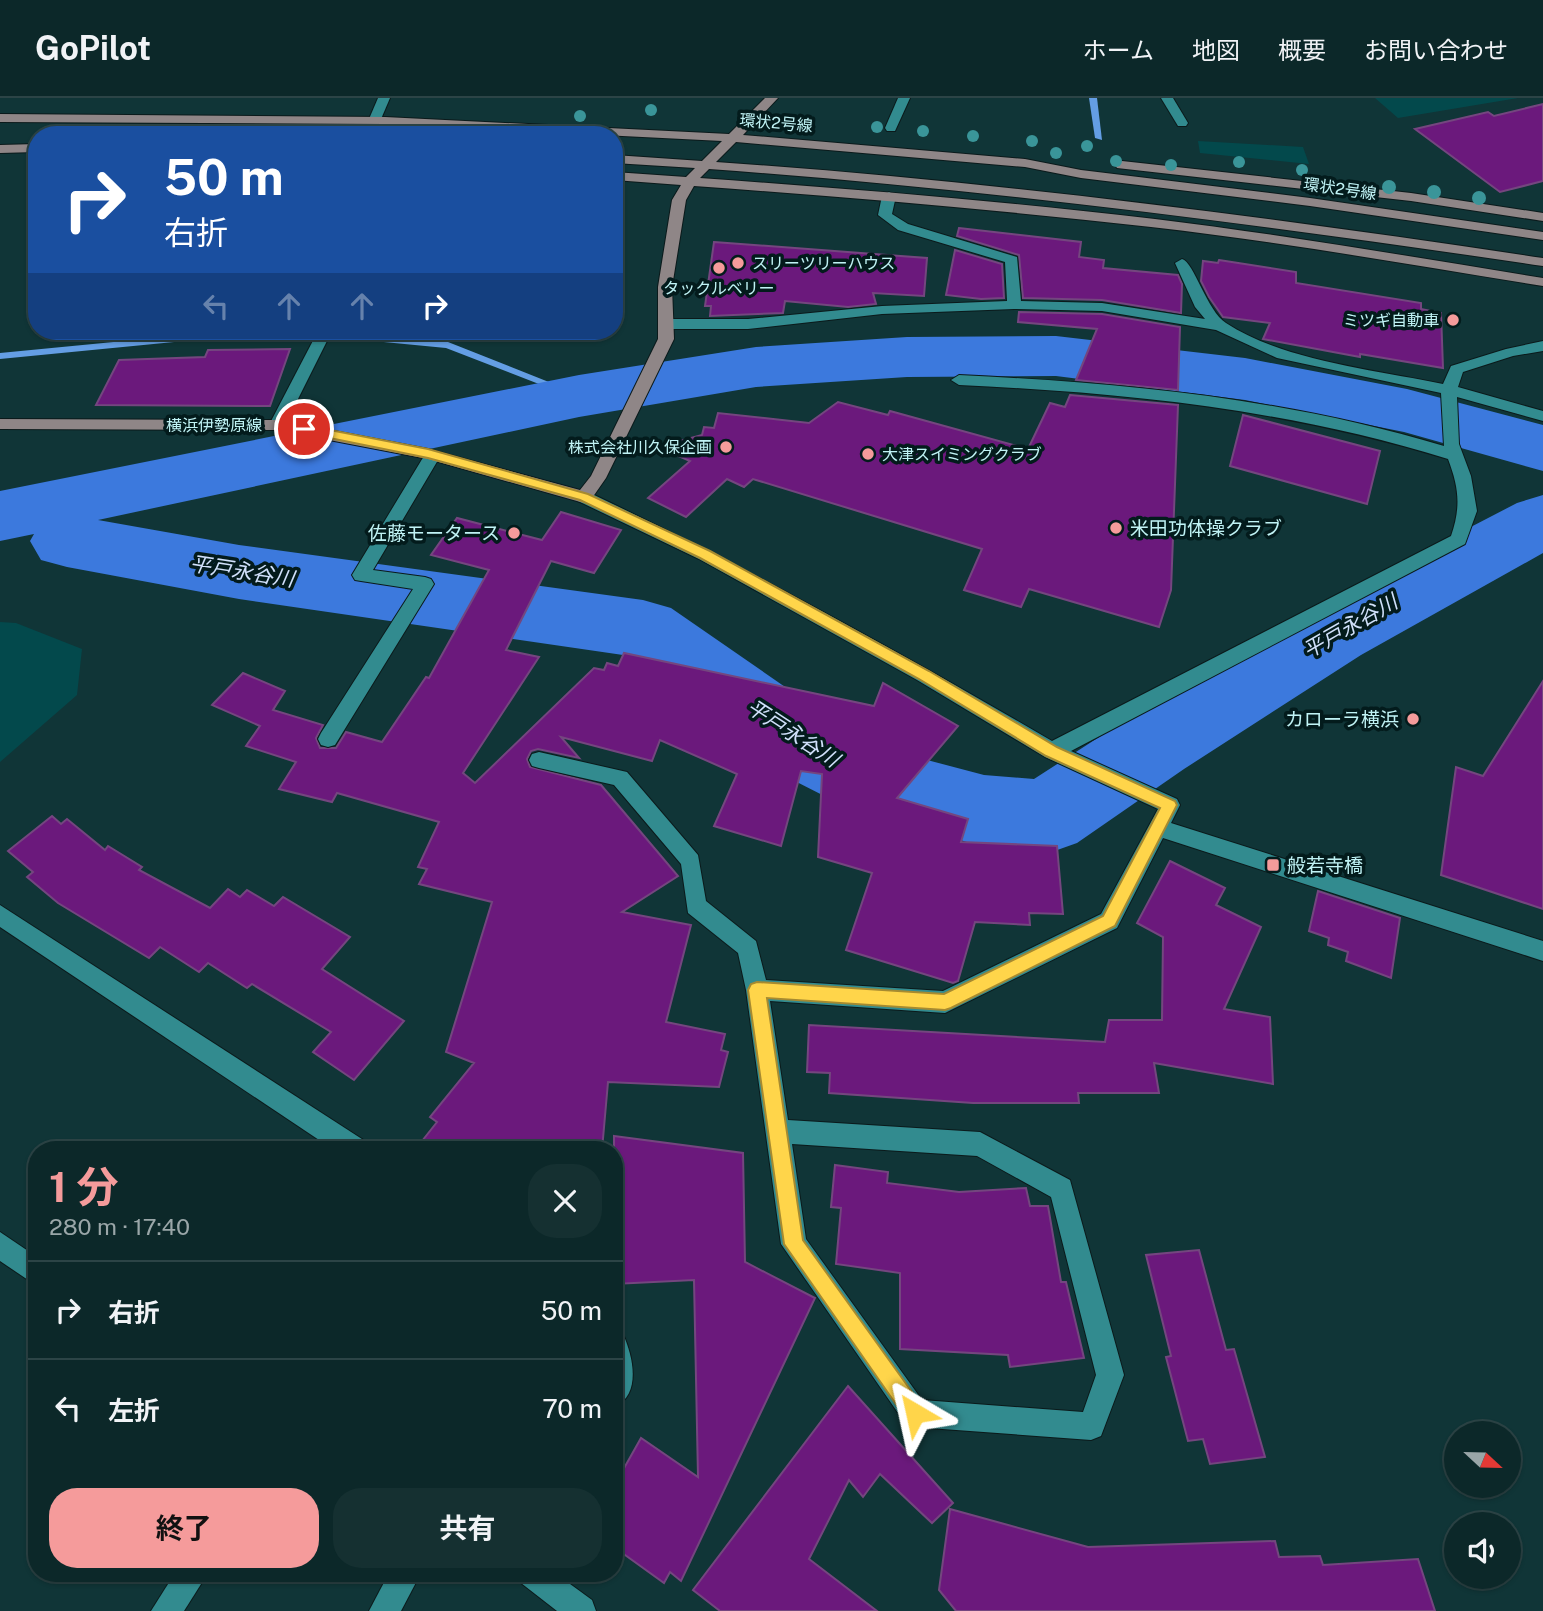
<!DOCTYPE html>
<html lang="ja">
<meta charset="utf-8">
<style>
body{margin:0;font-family:"Public Sans","Noto Sans JP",sans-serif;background:#153031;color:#f1f3f6;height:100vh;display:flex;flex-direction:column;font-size:26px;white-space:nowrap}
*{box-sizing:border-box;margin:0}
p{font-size:23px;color:#9aa6a8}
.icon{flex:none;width:38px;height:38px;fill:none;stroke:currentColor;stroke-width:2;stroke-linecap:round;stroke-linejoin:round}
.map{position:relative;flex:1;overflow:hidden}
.details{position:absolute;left:28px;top:1043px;width:595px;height:441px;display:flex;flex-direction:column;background:#0c2829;border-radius:28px;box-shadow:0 2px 5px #0004,0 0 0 2px #2c4446}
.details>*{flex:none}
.top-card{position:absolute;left:28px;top:28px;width:595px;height:214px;border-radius:28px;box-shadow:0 2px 5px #0004,0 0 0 2px #2c4446;background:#1a4fa0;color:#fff;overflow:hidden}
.needle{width:46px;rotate:112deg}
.fabs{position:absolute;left:1444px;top:1323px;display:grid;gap:14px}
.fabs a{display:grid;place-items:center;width:77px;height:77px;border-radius:50%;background:#0c2829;box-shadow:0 2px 5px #0004,0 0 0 2px #2c4446;font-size:35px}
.pin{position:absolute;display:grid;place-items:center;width:60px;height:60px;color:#fff;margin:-30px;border:4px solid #fff;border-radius:50%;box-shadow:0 2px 7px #0007}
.me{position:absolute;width:77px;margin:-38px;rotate:324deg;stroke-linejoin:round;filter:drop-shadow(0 0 5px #0008)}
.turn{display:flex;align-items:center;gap:24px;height:147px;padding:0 21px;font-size:32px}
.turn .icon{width:91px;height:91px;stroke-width:2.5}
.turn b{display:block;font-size:49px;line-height:60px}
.lanes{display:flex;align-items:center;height:66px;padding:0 21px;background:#0003;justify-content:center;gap:35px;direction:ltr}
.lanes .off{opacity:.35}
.round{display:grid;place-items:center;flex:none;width:74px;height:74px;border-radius:28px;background:#153031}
.summary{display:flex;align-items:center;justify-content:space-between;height:119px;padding:0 21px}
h1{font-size:42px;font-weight:700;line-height:52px;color:#f59b9b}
.button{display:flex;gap:14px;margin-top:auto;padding:14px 21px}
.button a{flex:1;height:80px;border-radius:28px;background:#f59b9b;color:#111;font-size:28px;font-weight:700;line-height:80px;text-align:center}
.button a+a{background:#153031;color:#f1f3f6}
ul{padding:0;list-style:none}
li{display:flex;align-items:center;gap:21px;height:98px;padding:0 21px;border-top:2px solid #2c4446}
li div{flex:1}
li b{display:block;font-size:26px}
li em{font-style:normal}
header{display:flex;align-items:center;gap:42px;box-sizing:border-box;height:98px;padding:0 35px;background:#0c2829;border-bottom:2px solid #2c4446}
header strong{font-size:33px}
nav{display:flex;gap:38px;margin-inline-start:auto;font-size:24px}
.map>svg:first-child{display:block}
.green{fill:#03494c}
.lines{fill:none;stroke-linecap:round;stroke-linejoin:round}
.stream{fill:#649ee4;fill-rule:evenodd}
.river{fill:#3c79dd;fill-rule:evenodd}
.building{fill:#6b197c;stroke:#74467f;stroke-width:2}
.minor-casing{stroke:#0b1a1b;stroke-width:2}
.major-casing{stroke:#0b1a1b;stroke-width:2}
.minor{fill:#328b8f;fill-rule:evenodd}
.major{fill:#8f8687;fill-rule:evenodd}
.tree{fill:#3a9599}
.route{fill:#ffd54a;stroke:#a68a30;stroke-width:2}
.poi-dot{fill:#f59b9b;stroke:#031b1c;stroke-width:2.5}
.labels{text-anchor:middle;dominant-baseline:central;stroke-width:7;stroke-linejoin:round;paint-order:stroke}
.far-street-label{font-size:16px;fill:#c0f3f5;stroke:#031b1c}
.far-poi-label{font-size:16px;fill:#c0f3f5;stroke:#031b1c;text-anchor:start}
.poi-label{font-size:19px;fill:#c0f3f5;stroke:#031b1c;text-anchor:start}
.water-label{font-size:21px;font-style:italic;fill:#d1e1fb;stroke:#031b1c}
</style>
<header>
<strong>GoPilot</strong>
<nav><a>ホーム</a><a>地図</a><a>概要</a><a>お問い合わせ</a></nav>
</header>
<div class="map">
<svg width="1543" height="1513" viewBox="0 0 1543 1513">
<rect width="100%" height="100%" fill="#103537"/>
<!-- green -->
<g class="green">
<polygon points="1375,0 1518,0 1398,20"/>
<polygon points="1198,43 1303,49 1309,66 1200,55"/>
<polygon points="0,524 16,525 82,551 77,597 0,664"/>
</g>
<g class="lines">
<!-- stream -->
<g class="stream">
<polygon points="1089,0 1097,0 1102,42 1095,40"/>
<polygon points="227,233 330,233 448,244 584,298 579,301 575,300 446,250 311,237 256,236 0,261 0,255"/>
</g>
<!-- river -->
<polygon class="river" points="1056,238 1245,260 1407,291 1543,327 1543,373 1404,334 1245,302 1056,278 907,279 756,289 579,319 98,422 239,447 643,502 671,510 843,629 893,653 984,677 1034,681 1124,623 1305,515 1517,405 1543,397 1543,455 1361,557 1184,671 1077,745 1046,756 984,749 844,708 783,677 623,557 239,501 67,469 41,462 30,443 34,436 0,443 0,393 579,277 756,249 907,239"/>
</g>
<!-- building -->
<g class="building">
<polygon points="1543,6 1543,83 1500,94 1415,31 1488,14 1494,18"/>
<polygon points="959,130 1081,144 1079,159 1104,162 1103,170 1178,177 1182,186 1181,215 1102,202 1023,200 1019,157 957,138"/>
<polygon points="714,144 927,160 924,198 873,195 876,206 848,209 785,203 783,215 710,218 711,208 705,208"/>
<polygon points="955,152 1002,166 1004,200 981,201 946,197"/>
<polygon points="1219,162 1296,174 1296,185 1421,205 1421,211 1441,215 1443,270 1360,256 1360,259 1263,241 1270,225 1223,219 1209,199 1201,183 1203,163 1218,165"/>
<polygon points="1019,214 1102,216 1180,229 1178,292 1076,282 1097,231 1018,224"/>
<polygon points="290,251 270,308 96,307 119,262 205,259 208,252"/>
<polygon points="1070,297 1178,307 1171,492 1159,529 1029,491 1021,509 964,492 982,451 753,381 744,389 727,381 686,419 648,400 690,363 658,349 702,337 704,329 714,330 718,315 809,325 838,304 888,317 890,313 1028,351 1050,305 1065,309"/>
<polygon points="1243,317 1380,353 1367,406 1230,368"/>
<polygon points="561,414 621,432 594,475 551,463 506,552 539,559 463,675 475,685 594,570 604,572 607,565 618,568 624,555 874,608 883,585 958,628 897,700 968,721 961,744 1057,748 1063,816 1029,815 1030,827 975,824 958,883 953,885 846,852 872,775 818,759 822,676 801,673 781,748 714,728 737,676 660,642 652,663 561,639 579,660 538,651 531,653 527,661 530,669 601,687 678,778 622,814 691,827 666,924 725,936 721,952 728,954 719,989 608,984 602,1052 415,1052 437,1024 430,1019 474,965 446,954 492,804 419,786 427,771 418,769 439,724 337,695 332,704 279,691 296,664 246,648 260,628 212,607 243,575 285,593 273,612 323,627 316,640 320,650 336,650 346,634 382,644 426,579 429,580 489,472 431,457 457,420 542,442"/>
<polygon points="1543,583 1543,811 1441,777 1456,669 1483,678"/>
<polygon points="52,718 61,726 67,721 105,752 108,748 142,769 139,772 210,810 228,791 240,799 247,792 274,808 283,799 350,839 322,871 404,923 354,982 313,954 331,934 252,886 247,890 208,865 199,874 160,849 149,860 58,805 27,779 33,774 8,753"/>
<polygon points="1170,763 1225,790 1216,807 1261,829 1224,911 1270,919 1273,986 1154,965 1159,995 1078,995 1079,1005 973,1005 829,995 830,975 807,974 809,927 1105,944 1109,922 1162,922 1163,839 1137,825"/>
<polygon points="1318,793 1400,820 1391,880 1346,863 1348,854 1328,847 1329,840 1309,833"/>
<polygon points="614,1038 743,1055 745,1164 815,1200 681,1483 670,1474 664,1485 614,1449 614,1388 641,1340 698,1379 694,1182 614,1186"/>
<polygon points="835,1067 888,1074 887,1085 959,1094 1026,1090 1030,1108 1048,1108 1061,1184 1066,1184 1084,1260 1010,1269 1008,1257 900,1251 900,1175 836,1166 841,1110 831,1109"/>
<polygon points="1199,1152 1226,1252 1234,1251 1265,1359 1210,1366 1203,1341 1188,1343 1166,1259 1171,1258 1146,1157"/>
<polygon points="848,1288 953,1405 932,1425 880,1376 863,1399 849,1382 809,1461 877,1513 720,1513 693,1492"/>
<polygon points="950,1411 1088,1449 1275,1443 1279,1459 1320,1458 1323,1467 1418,1461 1435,1513 956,1513 939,1492"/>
</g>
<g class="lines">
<!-- minor casing -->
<g class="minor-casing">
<g id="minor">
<polygon points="378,0 390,0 381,21 375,25 369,21"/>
<polygon points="898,0 910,0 895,33 887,33 885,30"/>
<polygon points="1161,0 1173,0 1188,25 1186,28 1178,28"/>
<path d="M 889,94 L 896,98 L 892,116 L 908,126 L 1017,159 L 1021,203 L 1102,205 L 1205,221 L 1195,209 L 1175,165 L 1182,161 C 1194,164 1207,213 1226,225 C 1284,263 1376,272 1443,286 L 1451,268 L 1506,251 L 1543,243 L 1543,253 L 1513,258 L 1463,274 L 1458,289 L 1543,313 L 1543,323 L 1457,299 L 1459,346 L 1471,378 L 1477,413 L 1465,446 L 1071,653 L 1177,701 L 1180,707 L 1171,725 L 1543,843 L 1543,863 L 1163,740 L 1117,830 L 953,911 L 945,915 L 770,903 L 788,1022 L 980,1034 L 1070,1082 L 1124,1277 L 1101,1338 L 1091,1342 L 915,1329 L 905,1325 L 781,1146 L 746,892 L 738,855 L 688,815 L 681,766 L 614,687 L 539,670 L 532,668 L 529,662 L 532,656 L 539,654 L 627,674 L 698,757 L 706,803 L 756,843 L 766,882 L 943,893 L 1101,816 L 1158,711 L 1045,659 L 917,582 L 699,461 L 578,403 L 576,399 L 584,393 L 590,395 C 748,470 901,555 1052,643 L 1451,438 C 1461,409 1459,390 1448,361 C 1286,311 1127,295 959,287 L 951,282 L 959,277 C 1124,285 1285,300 1444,348 L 1441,295 L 1277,260 L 1216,232 L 1102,213 L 1014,211 L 882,216 L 748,231 L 665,231 L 658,226 L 665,221 L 748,221 L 882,208 L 1007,203 L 1005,164 L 898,132 L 878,117 L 882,98 ZM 792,1046 L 977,1058 L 1051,1099 L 1096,1277 L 1083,1314 L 922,1302 L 806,1141 Z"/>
<polygon points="318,233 332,233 283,331 271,331 269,327"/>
<polygon points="433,352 441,357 373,472 425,479 431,481 434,486 335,647 328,649 321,647 318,641 321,635 413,491 361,483 355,482 352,477 427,353"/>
<polygon points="0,807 365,1043 368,1052 334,1052 0,829"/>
<polygon points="0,1134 37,1159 37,1188 0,1163"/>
<path d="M 614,1232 L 623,1236 C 633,1258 642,1297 614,1309 Z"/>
<polygon points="175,1475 208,1475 184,1513 151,1513"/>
<polygon points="389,1475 421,1475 401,1513 369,1513"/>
<polygon points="516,1475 555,1475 592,1502 596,1513 557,1513 521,1485"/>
</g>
</g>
<!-- major casing -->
<g class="major-casing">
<g id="major">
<path d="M 765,0 L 778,0 L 743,37 L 1025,61 L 1081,72 L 1310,100 L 1543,134 L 1543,142 L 1310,108 L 1081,80 L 1025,69 L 736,44 L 716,64 C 993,83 1269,119 1543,160 L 1543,168 C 1266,127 988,91 709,71 L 700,80 C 852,91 1004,103 1155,121 C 1285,137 1414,159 1543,180 L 1543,188 C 1413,167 1282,144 1151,129 C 999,112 846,99 694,88 L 686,102 L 672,189 L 674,241 L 606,380 L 590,403 L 584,405 L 428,361 L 277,332 L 0,331 L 0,321 L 277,322 L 428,351 L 580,392 L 591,378 L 658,241 L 658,189 L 672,102 L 681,87 L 614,82 L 614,74 L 686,79 L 695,70 L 614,65 L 614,57 L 702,63 L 722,43 L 385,26 L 0,24 L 0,16 L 385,19 L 729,36 Z"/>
<polygon points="37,46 37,54 0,55 0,47"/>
<polygon points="1122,63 1411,95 1543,115 1543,123 1411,103 1117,70 1115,67"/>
</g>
</g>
<!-- minor -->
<use href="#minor" class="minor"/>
<!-- major -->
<use href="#major" class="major"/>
</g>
<!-- trees -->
<g class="tree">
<circle cx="651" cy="12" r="6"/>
<circle cx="580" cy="18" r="6"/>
<circle cx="877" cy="29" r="6"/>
<circle cx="923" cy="33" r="6"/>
<circle cx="973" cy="38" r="6"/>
<circle cx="1032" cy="43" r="6"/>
<circle cx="1087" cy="48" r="6"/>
<circle cx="1056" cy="55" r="6"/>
<circle cx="1116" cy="63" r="6"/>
<circle cx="1239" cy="64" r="6"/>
<circle cx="1171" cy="67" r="6"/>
<circle cx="1302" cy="72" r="6"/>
<circle cx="1389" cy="89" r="7"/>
<circle cx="1434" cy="94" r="7"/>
<circle cx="1479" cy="100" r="7"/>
</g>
<!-- route -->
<polygon class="route" points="304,327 428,351 588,396 710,453 929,573 1057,649 1175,703 1177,707 1115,828 951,910 945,912 767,900 803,1142 922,1308 925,1315 922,1322 915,1326 907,1322 784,1146 748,892 751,886 757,884 944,896 1103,818 1160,710 1046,658 919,581 700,460 580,402 428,360 300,334 298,331"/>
<!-- markers -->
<g class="poi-dot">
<circle cx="738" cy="165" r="7"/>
<circle cx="719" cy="170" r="7"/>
<circle cx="1453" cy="222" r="7"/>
<circle cx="726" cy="349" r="7"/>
<circle cx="868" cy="356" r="7"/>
<circle cx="1116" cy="430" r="7"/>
<circle cx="514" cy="435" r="7"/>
<circle cx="1413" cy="621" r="7"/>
<rect x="1266" y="760" width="14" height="14" rx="3.5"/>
</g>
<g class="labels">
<!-- far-street labels -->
<g class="far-street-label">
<text transform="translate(776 25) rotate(5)">環状2号線</text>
<text transform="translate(1340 91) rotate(8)">環状2号線</text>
<text x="214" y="327">横浜伊勢原線</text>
</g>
<!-- far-poi labels -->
<g class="far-poi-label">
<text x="752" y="165">スリーツリーハウス</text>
<text x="719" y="190" text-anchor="middle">タックルベリー</text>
<text x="1439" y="222" text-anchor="end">ミツギ自動車</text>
<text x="712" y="349" text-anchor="end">株式会社川久保企画</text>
<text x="882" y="356">大津スイミングクラブ</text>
</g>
<!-- poi labels -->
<g class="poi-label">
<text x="1130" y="430">米田功体操クラブ</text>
<text x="500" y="435" text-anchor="end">佐藤モータース</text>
<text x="1399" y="621" text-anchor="end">カローラ横浜</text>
<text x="1287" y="767">般若寺橋</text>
</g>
<!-- water labels -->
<g class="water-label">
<text transform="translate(242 473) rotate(9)">平戸永谷川</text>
<text transform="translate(1350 528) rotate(-30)">平戸永谷川</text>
<text transform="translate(793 635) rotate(33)">平戸永谷川</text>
</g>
</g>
</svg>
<div class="fabs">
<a><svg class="needle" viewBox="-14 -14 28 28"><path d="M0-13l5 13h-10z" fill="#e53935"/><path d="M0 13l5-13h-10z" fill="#9aa6a8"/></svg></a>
<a><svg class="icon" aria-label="sound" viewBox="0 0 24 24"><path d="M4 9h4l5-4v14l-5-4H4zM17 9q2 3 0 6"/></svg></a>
</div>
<div class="pin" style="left:304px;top:331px;background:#d93025"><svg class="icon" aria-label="arrive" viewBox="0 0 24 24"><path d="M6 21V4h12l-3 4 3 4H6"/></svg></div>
<svg class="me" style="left:915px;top:1315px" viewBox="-20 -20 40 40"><path d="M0-17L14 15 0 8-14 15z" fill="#ffd54a" stroke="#fff" stroke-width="4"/></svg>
<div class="top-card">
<div class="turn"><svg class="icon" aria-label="right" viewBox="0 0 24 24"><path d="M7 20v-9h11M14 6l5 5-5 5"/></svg><div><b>50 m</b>右折</div></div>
<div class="lanes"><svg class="icon off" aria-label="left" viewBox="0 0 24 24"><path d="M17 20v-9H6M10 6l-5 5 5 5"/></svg><svg class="icon off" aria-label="ahead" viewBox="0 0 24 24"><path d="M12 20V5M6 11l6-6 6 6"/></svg><svg class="icon off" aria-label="ahead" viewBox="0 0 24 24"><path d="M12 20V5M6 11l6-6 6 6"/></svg><svg class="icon" aria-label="right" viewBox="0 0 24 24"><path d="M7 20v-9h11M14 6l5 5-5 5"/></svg></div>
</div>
<section class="details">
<div class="summary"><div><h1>1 分</h1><p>280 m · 17:40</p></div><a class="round"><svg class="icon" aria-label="close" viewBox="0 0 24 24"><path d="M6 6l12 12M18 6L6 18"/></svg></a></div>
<ul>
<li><svg class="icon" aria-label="right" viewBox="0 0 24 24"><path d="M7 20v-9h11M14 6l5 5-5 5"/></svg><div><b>右折</b></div><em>50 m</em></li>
<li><svg class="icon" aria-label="left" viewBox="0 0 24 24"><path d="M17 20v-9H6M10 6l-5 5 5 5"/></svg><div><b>左折</b></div><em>70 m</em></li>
</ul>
<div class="button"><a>終了</a><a>共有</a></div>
</section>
</div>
